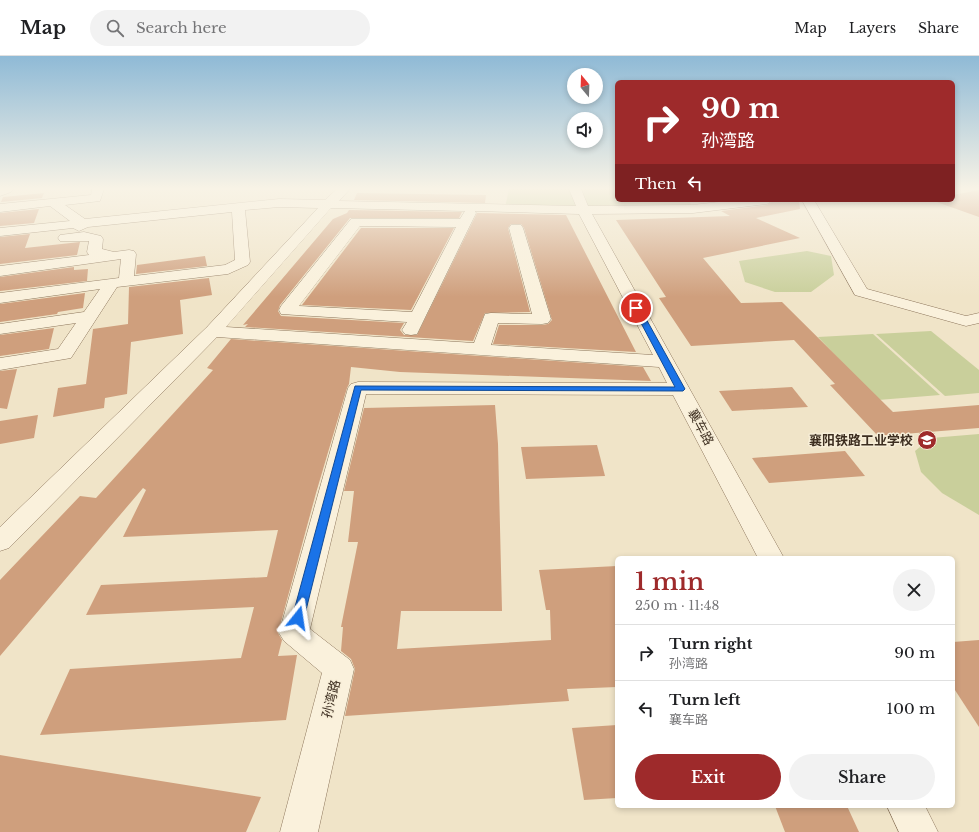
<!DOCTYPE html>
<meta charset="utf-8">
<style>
body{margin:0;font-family:"Libre Baskerville","Noto Sans SC",serif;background:#f2f2f2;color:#202124;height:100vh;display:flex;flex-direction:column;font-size:15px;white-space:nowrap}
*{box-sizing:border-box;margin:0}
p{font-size:13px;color:#757577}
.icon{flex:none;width:22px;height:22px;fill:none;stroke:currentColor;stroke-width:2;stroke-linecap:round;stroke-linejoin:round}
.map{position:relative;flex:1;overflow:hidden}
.drawer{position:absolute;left:615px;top:500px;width:340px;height:252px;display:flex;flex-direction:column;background:#fff;border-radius:6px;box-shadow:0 2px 6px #0003}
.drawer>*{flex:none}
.banner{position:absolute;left:615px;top:24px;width:340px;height:122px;border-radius:6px;box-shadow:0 2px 6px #0003;background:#9e2a2b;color:#fff;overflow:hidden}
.needle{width:26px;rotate:341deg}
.controls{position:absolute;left:567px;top:12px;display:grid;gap:8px}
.controls a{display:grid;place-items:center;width:36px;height:36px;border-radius:50%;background:#fff;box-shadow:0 2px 6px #0003;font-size:20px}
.pin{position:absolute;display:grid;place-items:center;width:34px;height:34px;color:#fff;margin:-17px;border:2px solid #fff;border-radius:50%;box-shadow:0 1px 4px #0007}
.me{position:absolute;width:44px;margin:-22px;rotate:15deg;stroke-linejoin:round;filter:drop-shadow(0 0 3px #0008)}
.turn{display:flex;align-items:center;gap:14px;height:84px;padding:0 20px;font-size:18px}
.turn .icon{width:52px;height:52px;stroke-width:2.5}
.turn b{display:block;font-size:28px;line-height:34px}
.then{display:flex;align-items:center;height:38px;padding:0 20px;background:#0003;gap:8px;font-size:15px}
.round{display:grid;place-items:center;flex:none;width:42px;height:42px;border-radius:21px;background:#f2f2f2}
.headline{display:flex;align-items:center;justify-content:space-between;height:68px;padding:0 20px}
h1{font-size:24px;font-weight:600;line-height:30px;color:#9e2a2b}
.button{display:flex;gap:8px;margin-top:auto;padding:8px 20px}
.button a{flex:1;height:46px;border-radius:24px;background:#9e2a2b;color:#fff;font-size:16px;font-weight:600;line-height:46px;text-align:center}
.button a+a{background:#f2f2f2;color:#202124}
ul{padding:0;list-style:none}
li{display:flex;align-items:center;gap:12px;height:56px;padding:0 20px;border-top:1px solid #e0e0e0}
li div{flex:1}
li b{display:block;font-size:15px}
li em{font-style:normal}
header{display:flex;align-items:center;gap:24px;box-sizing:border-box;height:56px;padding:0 20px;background:#fff;border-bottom:1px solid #e0e0e0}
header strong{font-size:19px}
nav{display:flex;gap:22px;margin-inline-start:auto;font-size:14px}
.search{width:280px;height:36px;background:#f2f2f2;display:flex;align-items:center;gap:10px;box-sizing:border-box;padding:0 14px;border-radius:22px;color:#757577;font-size:15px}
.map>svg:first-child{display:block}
.green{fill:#c9cf9b}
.building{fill:#cf9f7d}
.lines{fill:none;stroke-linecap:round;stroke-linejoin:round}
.minor-casing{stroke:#8d765c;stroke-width:1}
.minor{fill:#faf1dc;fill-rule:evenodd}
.route{fill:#1a73e8;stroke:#114b97}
.labels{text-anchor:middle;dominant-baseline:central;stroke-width:3;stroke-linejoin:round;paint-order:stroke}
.street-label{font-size:13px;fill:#3d2e20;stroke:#f7eed8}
.poi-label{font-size:13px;font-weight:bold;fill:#3d2e20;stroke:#f7eed8;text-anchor:end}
</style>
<header>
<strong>Map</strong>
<div class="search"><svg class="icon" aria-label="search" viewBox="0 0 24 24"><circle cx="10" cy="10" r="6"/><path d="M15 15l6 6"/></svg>Search here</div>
<nav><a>Map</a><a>Layers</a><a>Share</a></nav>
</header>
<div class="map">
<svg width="979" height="776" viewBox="0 0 979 776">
<rect width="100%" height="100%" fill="#f0e4c8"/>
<!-- green -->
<g class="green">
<polygon points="509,133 617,133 617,144 689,144 693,153 505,152"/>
<polygon points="807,195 831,200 834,219 811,236 775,236 745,226 739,205"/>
<polygon points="931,275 979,314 979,337 945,340 876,278"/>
<polygon points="873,278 940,339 878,344 818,281"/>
<polygon points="979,378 979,459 942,437 921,416 915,395 931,382"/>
</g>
<!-- building -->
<g class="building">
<polygon points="979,134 979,161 931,144 953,144 953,139"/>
<polygon points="44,137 42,142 1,146 3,141"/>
<polygon points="357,137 486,139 485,147 354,144"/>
<polygon points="774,144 799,144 800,153 756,162 800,182 703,202 741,247 782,246 893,356 979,349 979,372 878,380 830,329 835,328 794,284 691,290 659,242 666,241 616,164 730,160 721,155 767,149"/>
<polygon points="39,153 34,167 0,170 0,157"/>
<polygon points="349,154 462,156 459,162 350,162 280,249 278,255 281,260 404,267 400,274 404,279 417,279 477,157 566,159 636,296 493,288 499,269 542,269 548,268 552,264 524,172 521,168 511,168 508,172 530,256 485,257 473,285 245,271 248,268 243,269 333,163 347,157"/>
<polygon points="361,172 454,172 411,254 302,249"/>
<polygon points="30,178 25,192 80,186 77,199 0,208 0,181"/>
<polygon points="205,200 207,210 136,218 137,209"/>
<polygon points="74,211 74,214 88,213 87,225 0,235 0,221"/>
<polygon points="209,222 212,239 180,244 183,278 131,286 127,338 105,342 104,352 53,361 58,332 86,328 93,273 128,268 129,231"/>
<polygon points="85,237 83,252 58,256 57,258 0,266 0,248"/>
<polygon points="54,272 49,293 0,300 0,279"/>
<polygon points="231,283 643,311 651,325 400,316 351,311 349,328 347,332 316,437 278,577 282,584 278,600 297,599 286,664 40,679 70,613 241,602 254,551 86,559 101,529 267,521 278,474 123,481 146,434 143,432 0,600 0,524 80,440 96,442 213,314 207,312"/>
<polygon points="17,313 7,353 0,352 0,315"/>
<polygon points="792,331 808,351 732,355 719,335"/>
<polygon points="495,349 498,388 502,555 401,555 397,593 551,584 550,554 546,554 539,514 617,510 617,631 567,633 569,645 345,660 355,613 351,603 341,595 343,571 341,571 358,486 348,486 354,435 344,435 364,352"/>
<polygon points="38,359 34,382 0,388 0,365"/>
<polygon points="597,389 605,420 526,423 521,391"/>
<polygon points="845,395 865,420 769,427 752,402"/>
<polygon points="979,584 979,671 953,631 953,586"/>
<polygon points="617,669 617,742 584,744 572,672"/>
<polygon points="0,699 36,705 261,741 246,776 0,776"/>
<polygon points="775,750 847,750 859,776 785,776"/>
</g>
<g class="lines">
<!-- minor casing -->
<g class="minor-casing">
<g id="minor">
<polygon points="0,133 13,133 11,136 0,140"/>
<path d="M 92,133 L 104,133 L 100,145 L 65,149 L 85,163 L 279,143 L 325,144 L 337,133 L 350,133 L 339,145 L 576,150 L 569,133 L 581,133 L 588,150 L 693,149 L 736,144 L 773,144 L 767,148 L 693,157 L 592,158 L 784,502 L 758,502 L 673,339 L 366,338 L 310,573 L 350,604 L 354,613 L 318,776 L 280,776 L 322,617 L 284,585 L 279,577 L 348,332 L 351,328 L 358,326 L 667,327 L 659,311 L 217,281 L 9,492 L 0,495 L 0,471 L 207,271 L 318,152 L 279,151 L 245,154 L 250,206 L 248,209 L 228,218 L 117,231 L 71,302 L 0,314 L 0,302 L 58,293 L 76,267 L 0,278 L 0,268 L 84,256 L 100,233 L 0,247 L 0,237 L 119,222 L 121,203 L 0,220 L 0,210 L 89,199 L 87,196 L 89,185 L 60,185 L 58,182 L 60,179 L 84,176 L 101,180 L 103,183 L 102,193 L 114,196 L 129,194 L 134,195 L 136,198 L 134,220 L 225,209 L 235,204 L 232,156 L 88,171 L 79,175 L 73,172 L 0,180 L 0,172 L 70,165 L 50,150 L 0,156 L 0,148 L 91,139 ZM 331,152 L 465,155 L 460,163 L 351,163 L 281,250 L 279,254 L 281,258 L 407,266 L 402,274 L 405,278 L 411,279 L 417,278 L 476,157 L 475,155 L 579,158 L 653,299 L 491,289 L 498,267 L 542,268 L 548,267 L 551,263 L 523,172 L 521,169 L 511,169 L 509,172 L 532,258 L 491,257 L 485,258 L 474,287 L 226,271 ZM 360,170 L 456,171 L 412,256 L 299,250 Z"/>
<polygon points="802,144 814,144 867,233 966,260 979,257 979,267 966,270 855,239"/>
<polygon points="887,750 925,750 938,776 899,776"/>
</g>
</g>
<!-- minor -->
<use href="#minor" class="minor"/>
</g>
<!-- sky -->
<linearGradient id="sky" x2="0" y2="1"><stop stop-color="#8fbad6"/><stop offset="0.55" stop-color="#f8f3e6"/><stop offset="1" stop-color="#f8f3e6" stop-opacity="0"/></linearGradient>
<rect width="979" height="241" fill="url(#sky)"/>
<!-- route -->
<polygon class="route" points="634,250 640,252 685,333 683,335 361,334 304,562 302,565 293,565 292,562 355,330 675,331 633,252"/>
<!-- icons -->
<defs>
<g id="university-disc" transform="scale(1)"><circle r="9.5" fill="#9e2a2b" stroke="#f7eed8"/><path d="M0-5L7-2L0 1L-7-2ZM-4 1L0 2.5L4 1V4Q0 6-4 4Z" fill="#fff"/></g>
</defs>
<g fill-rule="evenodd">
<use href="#university-disc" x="927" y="384"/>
</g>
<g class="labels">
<!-- street labels -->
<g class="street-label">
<text transform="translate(701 371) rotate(62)">襄车路</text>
<text transform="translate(331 643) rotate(-76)">孙湾路</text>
</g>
<!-- poi labels -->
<g class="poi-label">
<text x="913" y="384">襄阳铁路工业学校</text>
</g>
</g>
</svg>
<div class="controls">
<a><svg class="needle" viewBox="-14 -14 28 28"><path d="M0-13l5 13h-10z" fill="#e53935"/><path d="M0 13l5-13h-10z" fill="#757577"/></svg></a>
<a><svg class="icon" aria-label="sound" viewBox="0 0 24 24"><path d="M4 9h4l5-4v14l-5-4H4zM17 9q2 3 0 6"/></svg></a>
</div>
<div class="pin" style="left:636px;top:252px;background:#d93025"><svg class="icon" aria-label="arrive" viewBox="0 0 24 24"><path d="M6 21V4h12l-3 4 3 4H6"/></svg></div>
<svg class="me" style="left:298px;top:562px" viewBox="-20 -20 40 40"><path d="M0-17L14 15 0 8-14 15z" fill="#1a73e8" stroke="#fff" stroke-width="4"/></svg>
<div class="banner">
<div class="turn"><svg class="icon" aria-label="right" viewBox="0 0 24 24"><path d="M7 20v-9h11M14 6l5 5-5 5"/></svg><div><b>90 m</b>孙湾路</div></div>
<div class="then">Then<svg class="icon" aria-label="left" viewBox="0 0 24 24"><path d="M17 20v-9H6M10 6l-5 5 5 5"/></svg></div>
</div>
<section class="drawer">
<div class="headline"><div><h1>1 min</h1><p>250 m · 11:48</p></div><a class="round"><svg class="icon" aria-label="close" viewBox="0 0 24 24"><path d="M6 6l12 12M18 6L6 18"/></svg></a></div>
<ul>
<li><svg class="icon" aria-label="right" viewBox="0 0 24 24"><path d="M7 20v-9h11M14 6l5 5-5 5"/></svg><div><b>Turn right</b><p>孙湾路</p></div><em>90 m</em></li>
<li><svg class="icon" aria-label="left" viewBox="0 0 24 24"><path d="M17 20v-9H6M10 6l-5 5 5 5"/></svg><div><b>Turn left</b><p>襄车路</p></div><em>100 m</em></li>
</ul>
<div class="button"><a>Exit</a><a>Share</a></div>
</section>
</div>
